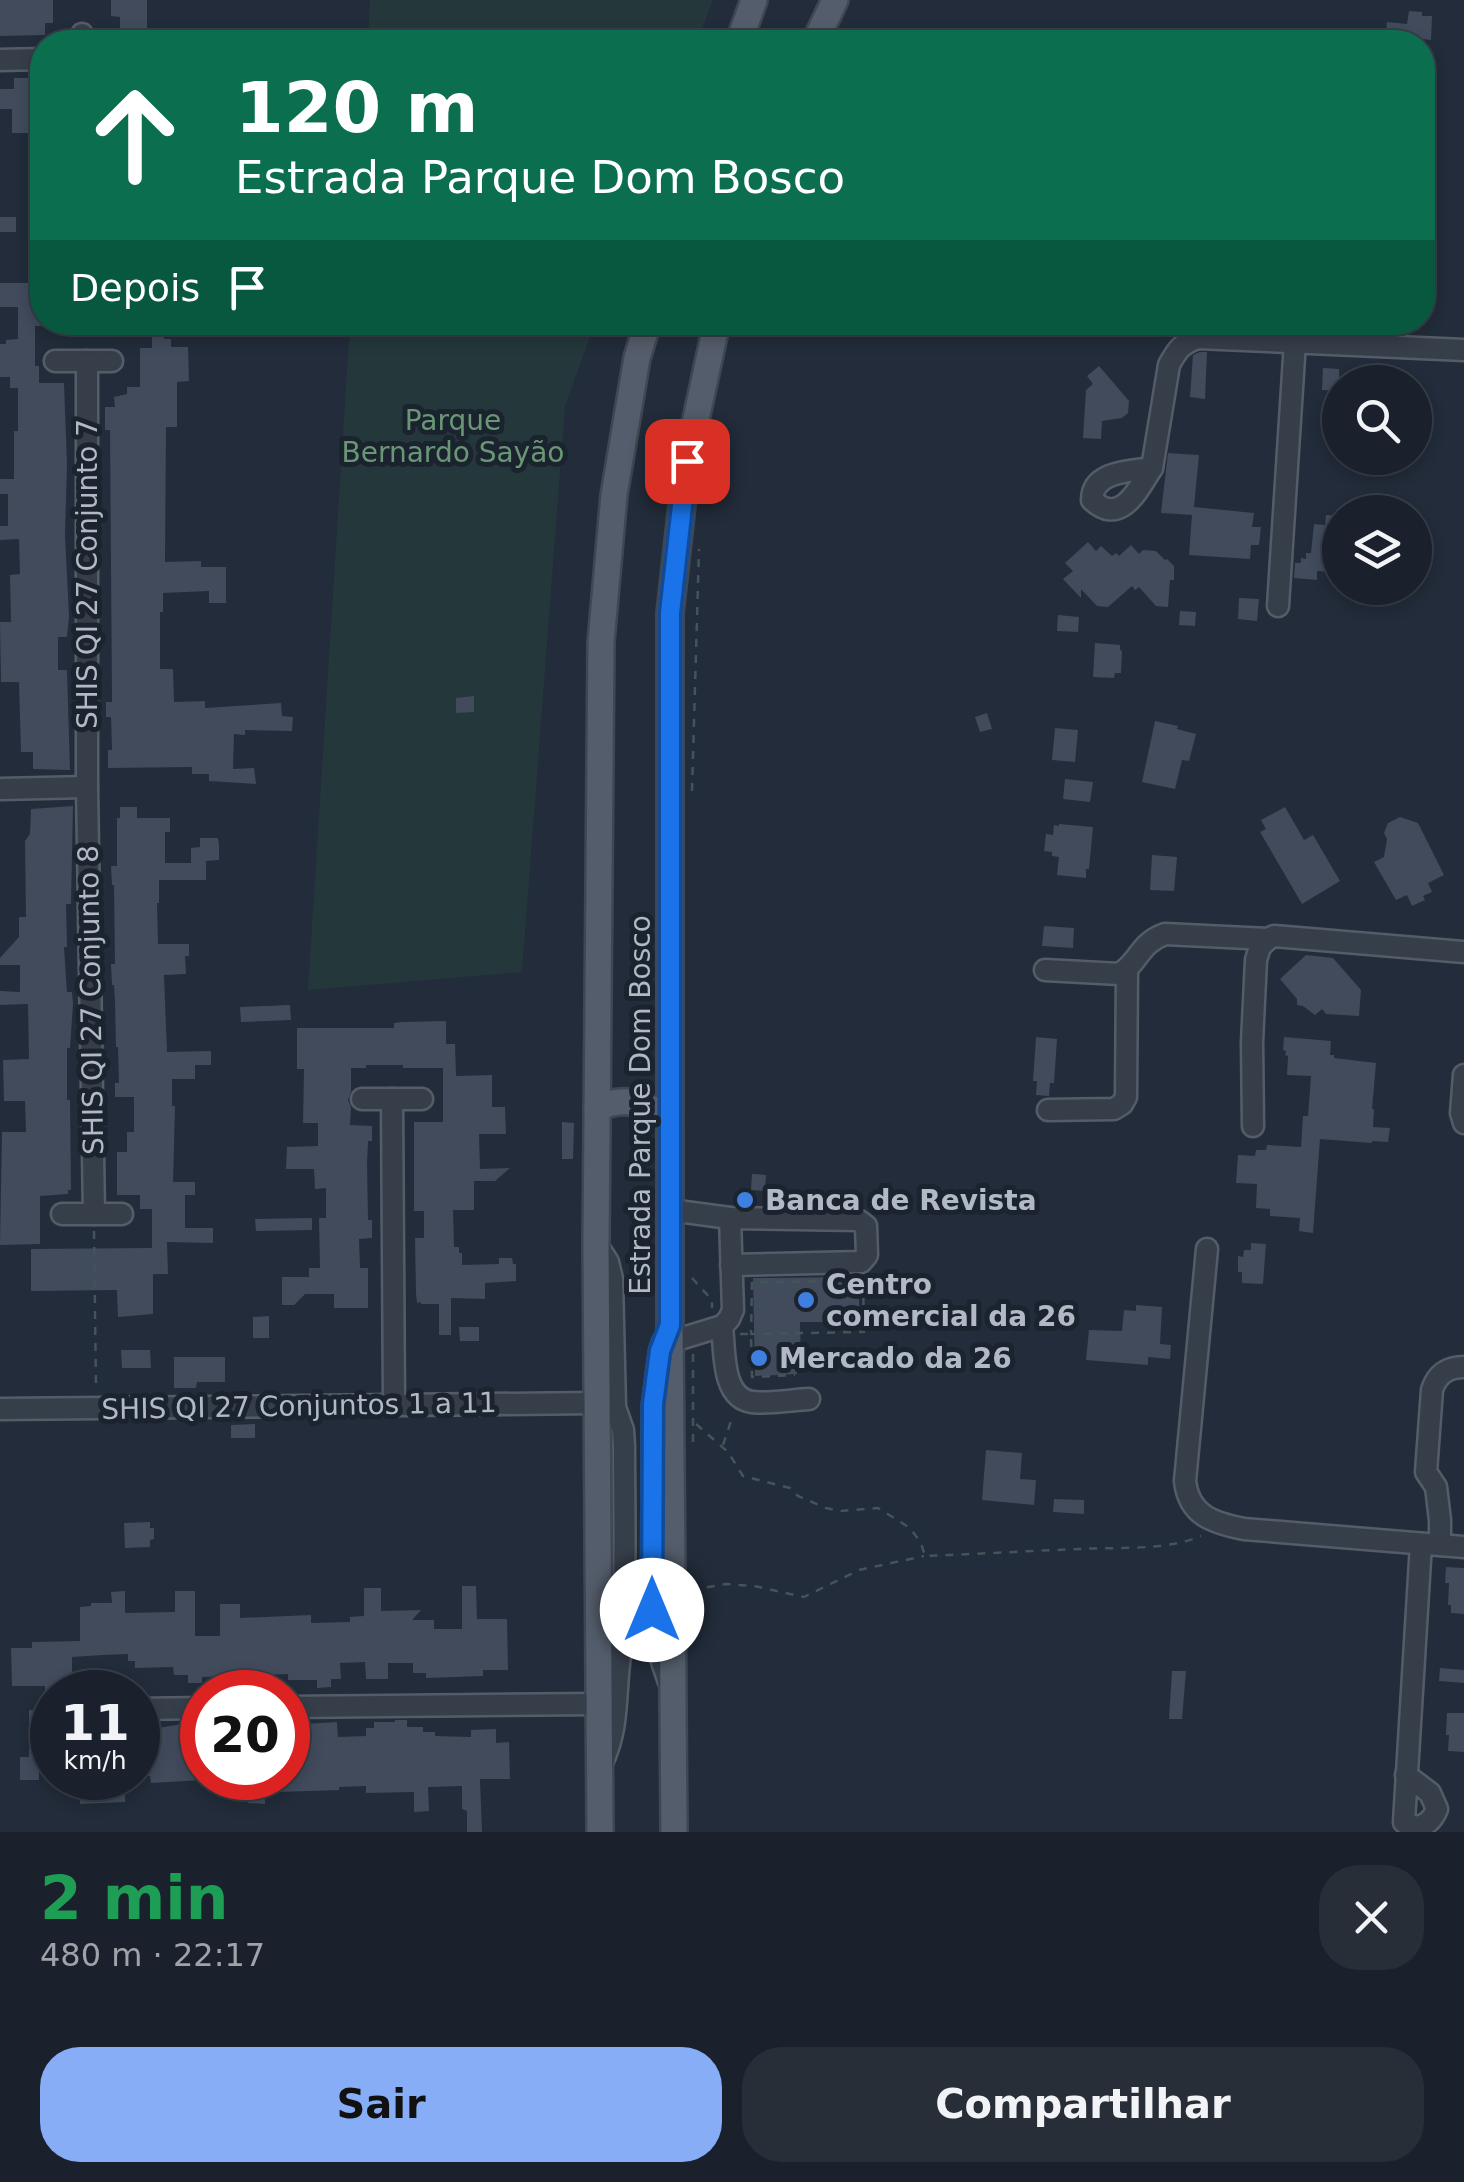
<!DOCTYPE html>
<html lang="pt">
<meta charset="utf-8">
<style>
body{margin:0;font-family:"DejaVu Sans",sans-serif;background:#272e38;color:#f1f3f6;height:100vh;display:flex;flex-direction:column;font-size:38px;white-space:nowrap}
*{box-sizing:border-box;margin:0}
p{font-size:32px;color:#9fa3a9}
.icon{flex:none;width:55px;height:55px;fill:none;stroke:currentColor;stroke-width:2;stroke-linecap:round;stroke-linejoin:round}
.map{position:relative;height:1832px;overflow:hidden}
.details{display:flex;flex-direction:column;background:#1a212c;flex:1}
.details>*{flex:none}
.hud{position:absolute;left:30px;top:30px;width:1405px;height:305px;border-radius:40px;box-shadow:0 5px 15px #0003,0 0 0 2px #383e48;background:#0b6e4f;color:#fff;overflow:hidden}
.tools{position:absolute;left:1322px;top:365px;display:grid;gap:20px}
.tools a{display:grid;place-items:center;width:110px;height:110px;border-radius:50%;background:#1a212c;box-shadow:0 5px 15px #0003,0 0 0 2px #383e48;font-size:50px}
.speed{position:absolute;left:30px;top:1670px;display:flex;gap:20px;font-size:50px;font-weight:700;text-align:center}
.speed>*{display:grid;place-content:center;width:130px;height:130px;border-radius:50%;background:#1a212c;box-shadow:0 5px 15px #0003,0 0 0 2px #383e48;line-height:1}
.speed small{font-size:25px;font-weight:400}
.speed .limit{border:15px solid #d22;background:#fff;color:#111}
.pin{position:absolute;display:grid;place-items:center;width:85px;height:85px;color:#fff;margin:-42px;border-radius:20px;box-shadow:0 5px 15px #0006}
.me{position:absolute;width:110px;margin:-55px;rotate:0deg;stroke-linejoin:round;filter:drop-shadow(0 0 8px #0008)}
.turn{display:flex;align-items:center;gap:35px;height:210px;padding:0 40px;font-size:45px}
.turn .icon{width:130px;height:130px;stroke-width:2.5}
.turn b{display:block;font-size:70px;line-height:85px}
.then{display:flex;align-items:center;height:95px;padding:0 40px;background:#0003;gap:20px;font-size:38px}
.round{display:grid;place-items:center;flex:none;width:105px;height:105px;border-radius:40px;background:#272e38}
.headline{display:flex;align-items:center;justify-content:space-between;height:170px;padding:0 40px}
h1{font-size:60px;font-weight:600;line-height:75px;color:#1e9e55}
.action{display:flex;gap:20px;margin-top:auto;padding:20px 40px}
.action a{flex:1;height:115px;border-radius:40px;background:#87adf6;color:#111;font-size:40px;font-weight:600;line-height:115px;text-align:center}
.action a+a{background:#272e38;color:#f1f3f6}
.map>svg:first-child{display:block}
.green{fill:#24383b}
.building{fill:#414b5c}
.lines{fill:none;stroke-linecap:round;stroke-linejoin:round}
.minor-casing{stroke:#545c68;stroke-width:25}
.major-casing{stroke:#3f4753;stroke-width:30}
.path{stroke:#425558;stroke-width:2.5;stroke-dasharray:8 8;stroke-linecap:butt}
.minor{stroke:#363e4a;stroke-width:20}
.major{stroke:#545d6b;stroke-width:25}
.route-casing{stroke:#114b97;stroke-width:25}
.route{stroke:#1a73e8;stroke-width:18}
.shop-dot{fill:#3f7fe0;stroke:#1b232f;stroke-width:4}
.labels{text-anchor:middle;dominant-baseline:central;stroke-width:10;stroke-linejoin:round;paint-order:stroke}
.park-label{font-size:28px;fill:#699775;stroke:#1b232f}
.street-label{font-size:28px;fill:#b1b9c6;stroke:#1b232f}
.poi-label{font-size:28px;font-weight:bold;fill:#b1b9c6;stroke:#1b232f;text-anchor:start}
</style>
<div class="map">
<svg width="1464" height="1832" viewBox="0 0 1464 1832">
<rect width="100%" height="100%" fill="#222c3a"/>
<!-- green -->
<g class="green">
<polygon points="370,0 713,0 697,42 368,42"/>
<polygon points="350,323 595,323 565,406 522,972 308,990"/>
</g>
<!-- building -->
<g class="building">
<polygon points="0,0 53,0 53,23 45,23 45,35 0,36"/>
<polygon points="111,0 147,0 147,42 120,42 120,17 111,16"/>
<polygon points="1409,11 1422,12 1422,16 1432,16 1431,40 1386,35 1387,22 1407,24"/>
<polygon points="14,78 42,78 42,133 12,133 12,109 0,109 0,89 14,89"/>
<rect x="0" y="217" width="16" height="15"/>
<polygon points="0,283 42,283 42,326 35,326 35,366 39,366 39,383 64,383 67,464 65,536 69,616 67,637 58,637 58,670 67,670 70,770 33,769 33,752 21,752 19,682 1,682 0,622 11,622 10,575 20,574 19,539 0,540 0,526 8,526 8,494 0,494 0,479 14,479 14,431 18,431 18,388 10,388 10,377 0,377 0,344 6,344 6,340 18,339 18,307 0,307"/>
<polygon points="152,322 164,322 164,339 171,339 171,347 188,347 189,381 177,382 177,427 166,427 165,562 201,561 201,567 226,567 226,603 209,603 209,591 163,593 163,612 160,612 160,669 173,669 174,702 205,701 205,708 281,703 282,716 293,717 292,731 245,730 245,735 234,734 233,769 254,768 256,784 209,781 209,774 192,774 192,767 108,768 108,750 112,750 111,717 106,717 106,702 112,702 110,430 105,430 105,407 115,407 114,397 127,394 127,387 140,387 140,348 152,348"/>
<polygon points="1200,352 1207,352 1205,399 1190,397 1193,355"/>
<polygon points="1099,366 1129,401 1128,413 1122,418 1102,421 1101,439 1083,438 1086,390 1093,384 1087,376"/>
<polygon points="1323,368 1339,369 1340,391 1322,390"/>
<polygon points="1168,453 1199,455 1194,507 1254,513 1252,527 1261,527 1259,545 1251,545 1250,559 1189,555 1192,515 1161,513"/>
<polygon points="1326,515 1340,516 1340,573 1317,571 1317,580 1294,578 1295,563 1301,563 1301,558 1306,559 1306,553 1311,553 1314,524 1325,525"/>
<polygon points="1088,542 1096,551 1101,546 1112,556 1116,553 1119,556 1131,545 1139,554 1143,550 1156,551 1165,560 1167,559 1174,566 1174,580 1170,580 1168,607 1156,606 1139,587 1135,590 1132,586 1108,607 1097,606 1081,589 1081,598 1063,579 1073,571 1065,563"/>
<polygon points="1239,598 1259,599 1257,621 1238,619"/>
<polygon points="1180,611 1196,612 1195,626 1179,625"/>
<polygon points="1058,615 1079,617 1078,632 1057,631"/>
<polygon points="1095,643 1120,645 1120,650 1122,651 1121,673 1115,673 1114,678 1093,677"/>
<polygon points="474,696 474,712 456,713 456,698"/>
<polygon points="987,713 992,729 980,732 975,717"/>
<polygon points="1155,721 1178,726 1177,729 1196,734 1189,761 1182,760 1175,789 1142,782"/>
<polygon points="1055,728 1078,730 1075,762 1052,760"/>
<polygon points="1065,779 1093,782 1090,802 1063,799"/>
<polygon points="73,806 71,904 66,904 67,947 64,947 67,992 72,992 73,1004 70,1048 67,1048 67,1100 70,1100 71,1190 68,1190 68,1194 40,1196 40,1244 0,1245 2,1132 26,1132 25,1101 4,1101 3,1060 29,1059 28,1004 0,1005 0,991 20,992 20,965 0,965 0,958 19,937 19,917 26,917 25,841 30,834 31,809"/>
<polygon points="120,807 137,807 137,818 170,818 170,832 165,832 165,863 191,863 191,848 200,847 200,838 218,838 219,845 219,860 206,861 206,880 159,880 159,903 157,903 158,944 189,944 189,956 185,956 186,974 164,975 167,1052 211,1051 211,1065 195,1065 195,1079 172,1079 172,1106 175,1106 173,1182 195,1182 195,1195 185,1195 185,1228 213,1228 213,1243 167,1242 168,1274 153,1274 153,1314 118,1317 117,1290 31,1291 31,1249 152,1248 152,1209 140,1209 140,1195 117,1195 117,1152 127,1152 127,1132 134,1132 134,1097 115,1097 115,1083 119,1083 118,1047 116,1047 115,1001 114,985 112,985 111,964 115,964 114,885 112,885 111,866 117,866 117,818 120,818"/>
<polygon points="1285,807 1304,840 1313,835 1340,881 1302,904 1260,832 1266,829 1261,820"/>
<polygon points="1400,817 1418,823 1444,875 1428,883 1432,892 1423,896 1425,900 1412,906 1407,895 1396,900 1374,862 1384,857 1387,839 1384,833 1388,823"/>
<polygon points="1059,824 1093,827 1089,869 1086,869 1086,878 1057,875 1059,857 1052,856 1052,852 1044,851 1046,834 1053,835 1054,825 1059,826"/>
<polygon points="1152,855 1177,857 1174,891 1150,890"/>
<polygon points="1044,926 1074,928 1073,948 1042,946"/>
<polygon points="1306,955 1333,958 1361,990 1359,1016 1326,1014 1322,1009 1315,1015 1303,1006 1297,1005 1297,999 1280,979"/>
<polygon points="290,1005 291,1020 241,1022 240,1007"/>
<polygon points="446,1021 446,1044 455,1044 456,1076 492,1075 492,1107 505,1107 506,1134 479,1134 480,1169 510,1168 495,1181 474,1181 474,1210 453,1210 454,1247 459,1247 459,1253 462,1253 462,1265 499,1264 499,1258 512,1258 513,1264 516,1264 516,1281 485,1283 485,1299 451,1298 451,1335 439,1335 439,1304 421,1304 421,1302 417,1303 416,1293 415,1238 424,1238 424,1211 414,1211 414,1122 443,1122 443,1068 403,1068 403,1065 366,1065 366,1068 351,1068 351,1091 348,1100 351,1107 350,1125 372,1126 372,1141 368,1141 367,1165 368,1220 372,1220 372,1238 359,1239 360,1268 368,1268 368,1308 334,1308 334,1294 305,1294 294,1305 282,1305 282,1277 309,1277 309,1268 320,1268 319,1218 326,1218 326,1188 315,1189 314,1169 286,1169 287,1147 318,1146 318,1123 303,1123 304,1069 297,1069 297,1028 394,1028 394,1023 402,1022"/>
<polygon points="1036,1037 1057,1039 1054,1083 1050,1083 1049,1096 1036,1095 1037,1081 1033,1081"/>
<polygon points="1284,1037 1331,1041 1330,1055 1334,1055 1334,1058 1376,1063 1372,1109 1374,1109 1373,1127 1390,1128 1388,1142 1372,1141 1372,1143 1320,1139 1313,1233 1299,1231 1300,1218 1270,1216 1270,1209 1256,1208 1257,1184 1236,1183 1238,1155 1255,1156 1256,1150 1266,1150 1267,1145 1301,1147 1303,1116 1308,1116 1311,1076 1287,1075 1288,1056 1285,1055 1286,1051 1283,1050"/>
<polygon points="562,1122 574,1123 573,1159 562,1159"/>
<polygon points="752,1174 766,1175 765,1191 751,1190"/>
<polygon points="312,1218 312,1230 256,1231 255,1219"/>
<polygon points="1251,1243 1266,1244 1263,1284 1242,1283 1242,1272 1238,1272 1238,1256 1243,1257 1244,1250 1251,1250"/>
<polygon points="859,1277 859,1322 800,1322 801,1362 797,1362 797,1374 755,1376 753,1278"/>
<polygon points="1136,1305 1162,1307 1160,1344 1171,1345 1170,1359 1148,1357 1148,1365 1086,1360 1089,1330 1122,1331 1124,1310 1136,1311"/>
<polygon points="269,1316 269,1338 253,1338 253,1317"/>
<polygon points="459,1327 479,1327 479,1341 460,1341"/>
<polygon points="121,1350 150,1350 151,1368 122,1368"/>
<polygon points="174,1357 225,1357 225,1382 197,1382 196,1388 174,1388"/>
<polygon points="255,1424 255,1438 231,1438 231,1425"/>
<polygon points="986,1450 1022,1453 1020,1479 1036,1480 1034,1505 982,1500"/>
<polygon points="1054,1499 1084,1500 1084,1514 1053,1512"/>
<polygon points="150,1522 150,1528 154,1528 154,1539 150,1540 150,1547 125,1548 124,1523"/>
<polygon points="1446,1567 1464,1568 1464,1614 1451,1613 1451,1605 1448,1605 1449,1583 1445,1583"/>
<polygon points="462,1586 476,1586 477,1619 507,1619 508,1670 483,1670 483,1676 426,1678 426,1673 413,1673 413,1663 388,1663 388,1679 366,1679 365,1662 340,1663 341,1679 331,1679 331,1687 317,1688 317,1680 288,1680 288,1674 202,1677 202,1683 188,1683 188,1675 174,1675 173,1667 135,1668 135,1661 128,1661 128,1654 103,1655 72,1657 72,1692 45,1692 45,1686 12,1686 11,1648 32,1648 32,1642 80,1641 80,1607 91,1606 91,1603 112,1603 111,1592 125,1591 125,1613 175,1612 175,1591 195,1591 195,1636 220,1636 220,1604 240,1604 240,1618 311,1615 311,1623 350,1622 350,1617 364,1616 364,1588 381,1588 381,1611 421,1610 412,1620 434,1620 434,1629 462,1629"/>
<polygon points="1440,1668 1464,1670 1464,1683 1439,1681"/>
<polygon points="1172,1671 1186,1671 1182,1719 1169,1719"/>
<polygon points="29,1710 52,1711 52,1772 39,1772 39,1780 20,1780 20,1757 29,1757"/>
<polygon points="1447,1713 1464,1713 1464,1752 1448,1751 1449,1735 1446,1735"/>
<polygon points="395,1720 407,1720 407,1727 423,1727 423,1732 435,1732 435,1736 471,1737 471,1730 496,1729 496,1743 509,1742 510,1779 480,1779 482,1832 467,1832 467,1811 462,1809 462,1786 428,1787 429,1811 414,1812 414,1792 366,1793 366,1786 339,1787 339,1790 278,1792 278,1794 265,1794 265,1804 248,1803 248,1778 288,1778 288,1725 337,1722 338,1737 366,1736 366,1728 374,1728 374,1722 395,1722"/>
<polygon points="188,1723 188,1727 197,1727 197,1738 202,1738 202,1780 151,1783 150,1776 138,1776 139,1728 158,1728"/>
<polygon points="80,1778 125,1778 125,1802 80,1804"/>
</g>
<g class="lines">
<!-- minor casing -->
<g class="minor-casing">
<g id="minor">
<polyline points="82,34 82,42"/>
<polyline points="0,60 42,59"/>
<polyline points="55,361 112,361"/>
<polyline points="87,361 87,787 94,1214"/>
<path d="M 1152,468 L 1169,365 C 1177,350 1182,343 1198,338 L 1464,350"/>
<path d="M 1152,468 C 1138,489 1121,527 1092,500 C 1092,471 1131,471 1152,468 Z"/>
<polyline points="1278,606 1295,342"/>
<polyline points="0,789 87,787"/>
<path d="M 1045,970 L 1119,974 C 1140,962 1138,944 1165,934 L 1268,939 L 1274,936 L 1464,952"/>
<polyline points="1464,1075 1461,1113 1464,1123"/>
<polyline points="362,1099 422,1099"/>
<polyline points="392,1099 394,1405"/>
<polyline points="1048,1110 1114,1109 1122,1104 1126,1097 1127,970"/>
<polyline points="1253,1126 1252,1042 1256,960 1260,947 1268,939"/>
<polyline points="670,1210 730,1218 858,1220 866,1226 867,1255 861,1262 731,1265"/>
<polyline points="62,1214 122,1214"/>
<path d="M 597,1245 L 608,1262 L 612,1279 L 615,1407 L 623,1430 L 624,1446 C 624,1519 627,1592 619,1664 C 615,1701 618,1729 602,1763"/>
<path d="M 1207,1249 L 1185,1481 C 1189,1516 1214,1523 1244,1529 L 1464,1547"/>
<path d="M 722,1326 C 725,1349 721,1398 752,1402 C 770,1404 791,1400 809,1399"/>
<polyline points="670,1342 722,1326 729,1319 733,1310 730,1218"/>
<polyline points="0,1409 597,1403"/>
<path d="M 1440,1545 L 1440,1520 L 1436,1487 L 1426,1472 L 1432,1390 C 1437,1374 1448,1367 1464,1367"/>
<path d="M 652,1610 C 653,1636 660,1657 669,1682"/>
<polyline points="624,1612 652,1610 653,1404 660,1351 663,1342"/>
<polyline points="103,1687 103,1692"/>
<polyline points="288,1707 598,1704"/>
<polyline points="138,1709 202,1708"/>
<path d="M 1406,1775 L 1430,1793 L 1437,1809 C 1431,1824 1418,1832 1404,1822 L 1421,1544"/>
</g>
</g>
<!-- major casing -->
<g class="major-casing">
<g id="major">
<polyline points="739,42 754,0"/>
<polyline points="815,42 835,0"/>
<path d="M 597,1108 C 625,1096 647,1102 670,1121"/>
<polyline points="600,1832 596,1243 601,642 614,495 637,358 648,322"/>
<polyline points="674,1832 670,1325 670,613 687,461 717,322"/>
</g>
</g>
<!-- path -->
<g class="path">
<polyline points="692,791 699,549"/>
<polyline points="94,1231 96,1387"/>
<polyline points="692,1278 712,1300 712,1308"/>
<polygon points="863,1281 864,1332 751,1334 752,1282"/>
<polyline points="740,1334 751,1334 752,1377 795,1375"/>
<polyline points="693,1354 693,1446"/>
<path d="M 696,1424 L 728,1452 L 743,1476 L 790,1488 L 798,1496 L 826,1508 L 840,1511 L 878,1508 L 910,1528 L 921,1543 L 925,1556 C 976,1554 1028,1551 1079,1549 C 1118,1547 1165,1551 1201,1536"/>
<polyline points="723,1445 733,1415"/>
<polyline points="691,1590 726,1584 754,1586 804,1597 859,1570 924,1556"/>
</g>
<!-- minor -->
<use href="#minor" class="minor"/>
<!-- major -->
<use href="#major" class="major"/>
</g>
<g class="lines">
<!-- route casing -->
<g class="route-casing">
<polyline id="route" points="652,1610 653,1404 660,1351 670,1325 670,613 687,461"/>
</g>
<!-- route -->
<use href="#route" class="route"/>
</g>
<!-- markers -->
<g class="shop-dot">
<circle cx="745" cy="1200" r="10"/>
<circle cx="806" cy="1300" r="10"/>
<circle cx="759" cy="1358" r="10"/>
</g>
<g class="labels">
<!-- park labels -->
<g class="park-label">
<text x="453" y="420">Parque<tspan x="453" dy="32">Bernardo Sayão</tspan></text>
</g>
<!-- street labels -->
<g class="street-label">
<text transform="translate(87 574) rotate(-90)">SHIS QI 27 Conjunto 7</text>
<text transform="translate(91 1000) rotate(-91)">SHIS QI 27 Conjunto 8</text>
<text transform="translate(640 1105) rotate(-90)">Estrada Parque Dom Bosco</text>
<text transform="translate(299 1406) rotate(-1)">SHIS QI 27 Conjuntos 1 a 11</text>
</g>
<!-- poi labels -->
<g class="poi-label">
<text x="765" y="1200">Banca de Revista</text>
<text x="826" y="1284">Centro<tspan x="826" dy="32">comercial da 26</tspan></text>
<text x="779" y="1358">Mercado da 26</text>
</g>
</g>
</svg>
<div class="tools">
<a><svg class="icon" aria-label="search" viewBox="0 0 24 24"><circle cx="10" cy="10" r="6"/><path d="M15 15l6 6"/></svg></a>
<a><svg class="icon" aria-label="layers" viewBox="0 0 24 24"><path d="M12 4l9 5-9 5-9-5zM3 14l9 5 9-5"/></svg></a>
</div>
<div class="speed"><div>11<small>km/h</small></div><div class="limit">20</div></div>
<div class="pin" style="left:687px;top:461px;background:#d93025"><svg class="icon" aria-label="arrive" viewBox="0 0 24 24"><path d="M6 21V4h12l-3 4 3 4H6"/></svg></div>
<svg class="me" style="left:652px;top:1610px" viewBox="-20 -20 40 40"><circle r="19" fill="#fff"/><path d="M0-13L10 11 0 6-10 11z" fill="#1a73e8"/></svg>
<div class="hud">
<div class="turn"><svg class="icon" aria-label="ahead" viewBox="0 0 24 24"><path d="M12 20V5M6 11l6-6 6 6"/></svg><div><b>120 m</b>Estrada Parque Dom Bosco</div></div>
<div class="then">Depois<svg class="icon" aria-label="arrive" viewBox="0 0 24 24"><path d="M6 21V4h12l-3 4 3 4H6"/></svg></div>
</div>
</div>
<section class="details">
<div class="headline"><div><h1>2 min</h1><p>480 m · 22:17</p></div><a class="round"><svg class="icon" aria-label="close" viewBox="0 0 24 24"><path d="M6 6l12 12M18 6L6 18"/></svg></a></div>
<div class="action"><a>Sair</a><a>Compartilhar</a></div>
</section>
